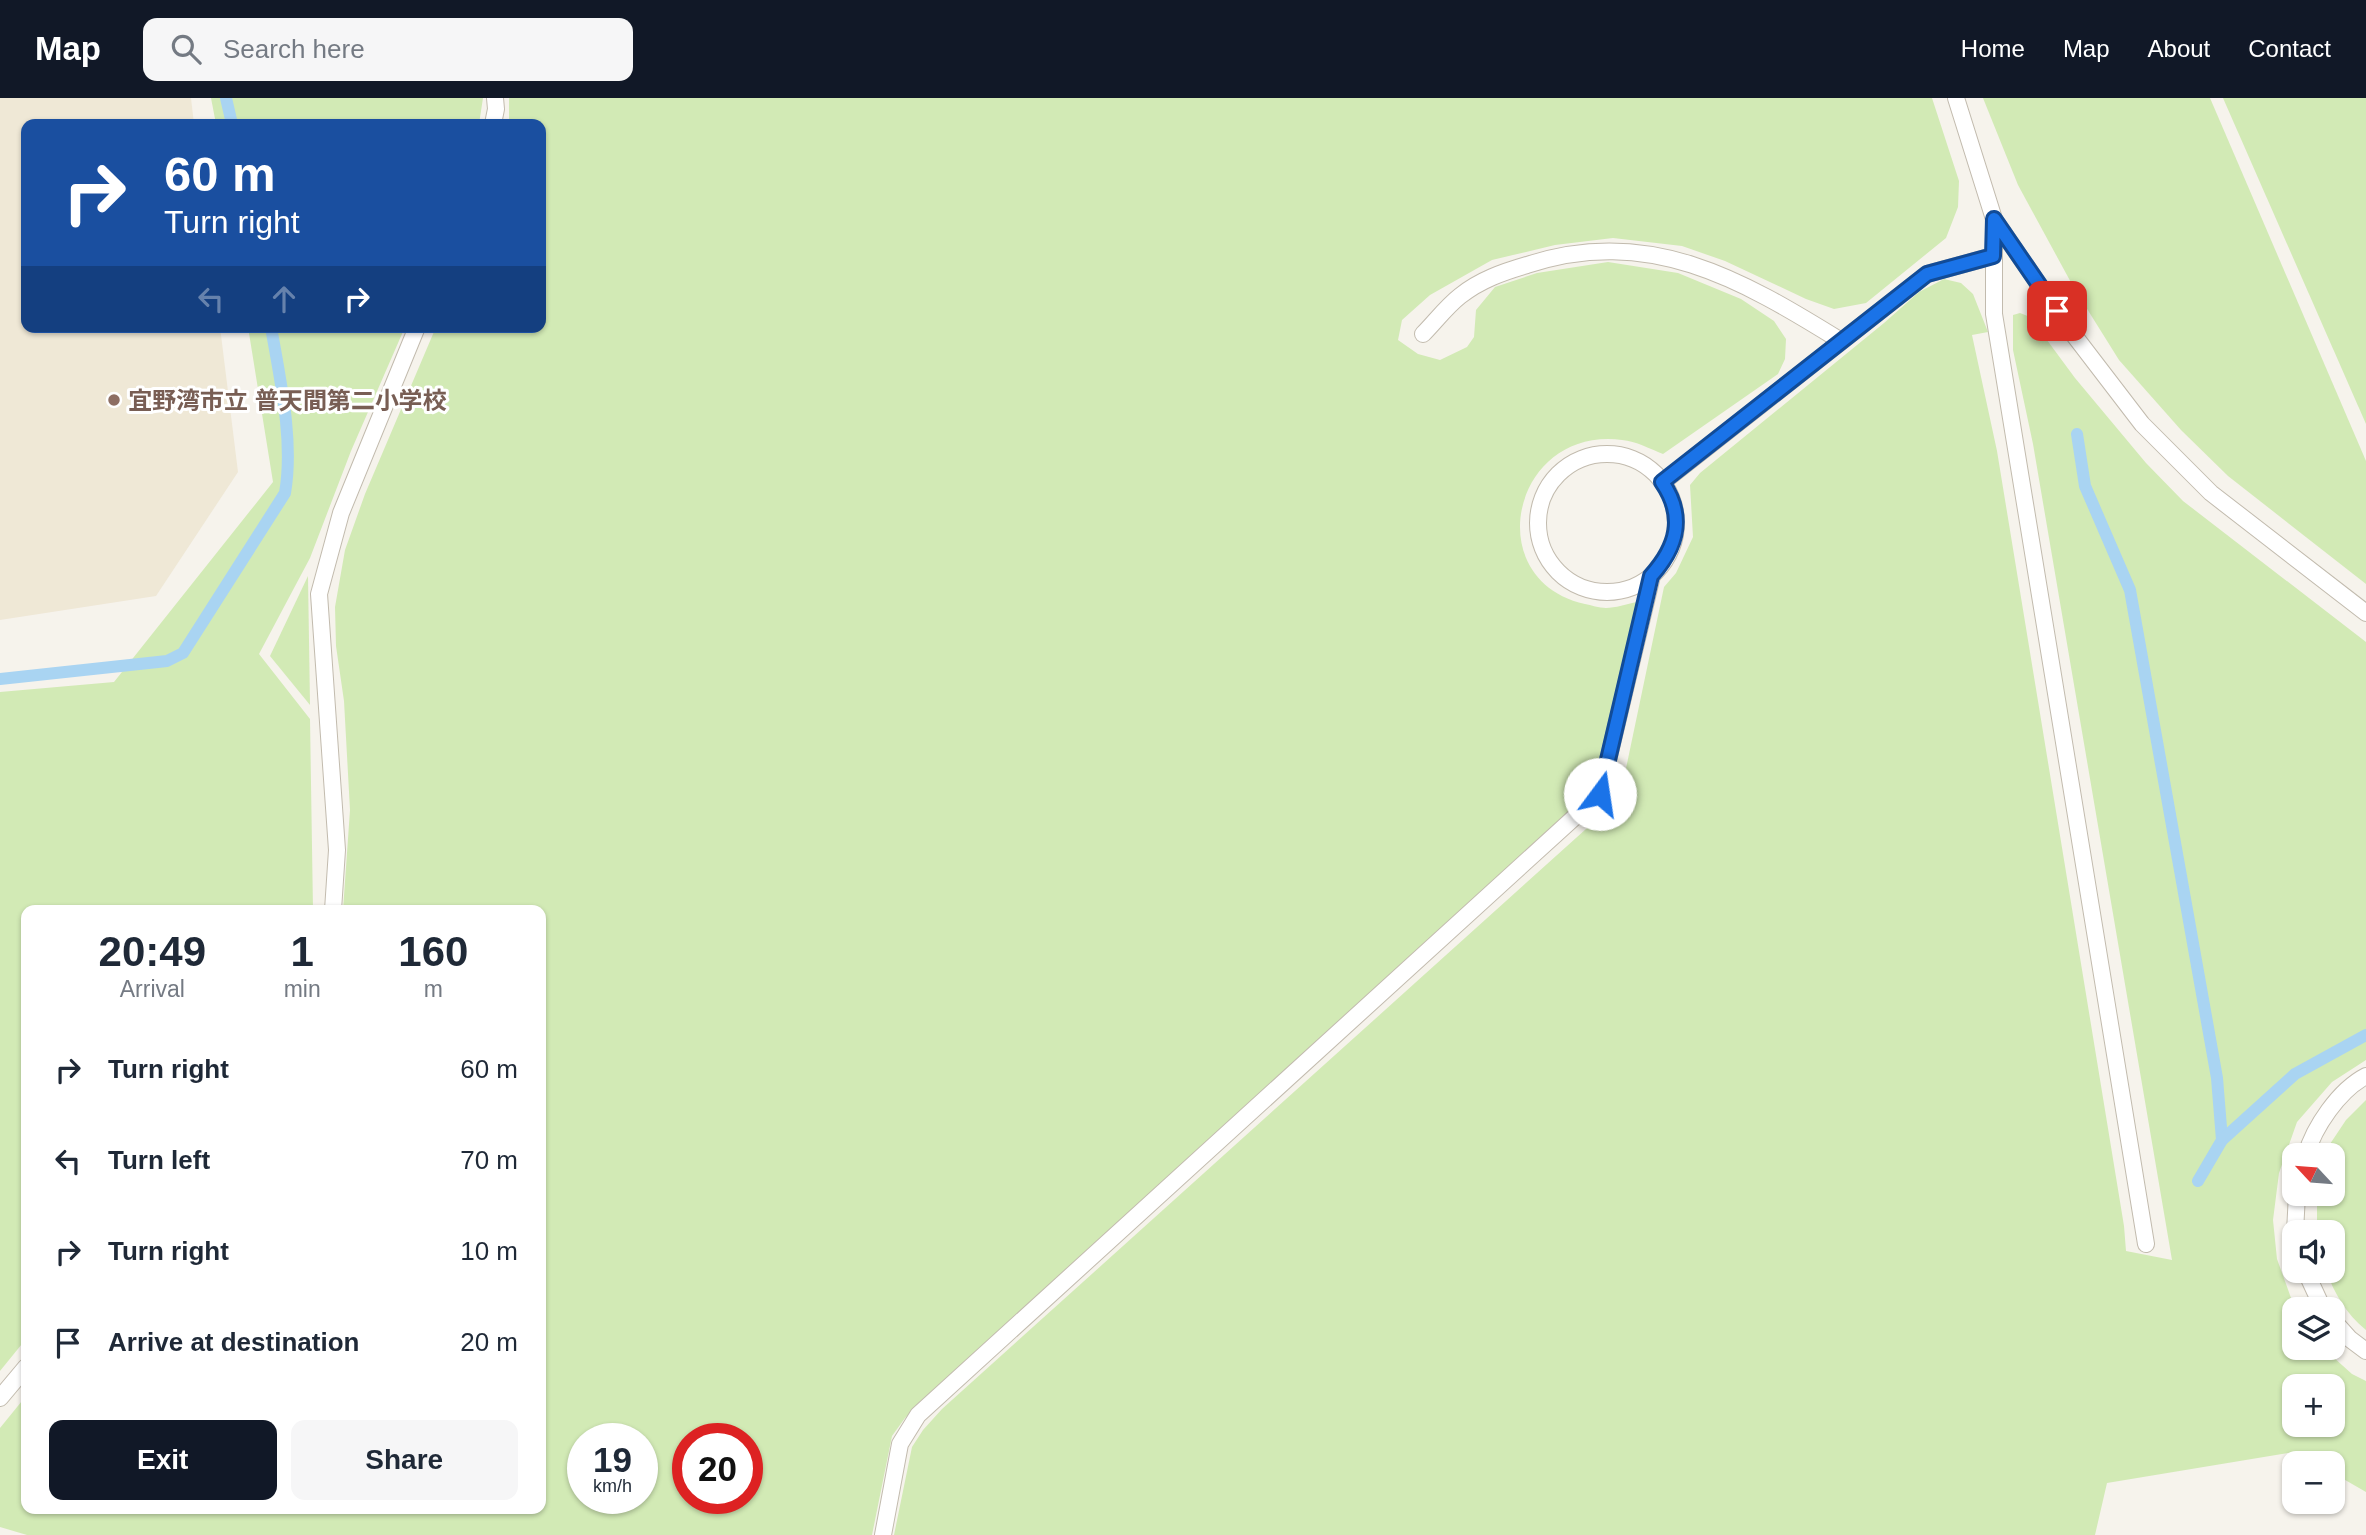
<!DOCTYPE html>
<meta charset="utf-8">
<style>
body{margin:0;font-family:Helvetica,"Noto Sans JP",sans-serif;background:#f6f6f7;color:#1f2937;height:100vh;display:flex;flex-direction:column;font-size:26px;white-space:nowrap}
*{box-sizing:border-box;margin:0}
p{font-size:23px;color:#747a83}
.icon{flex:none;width:38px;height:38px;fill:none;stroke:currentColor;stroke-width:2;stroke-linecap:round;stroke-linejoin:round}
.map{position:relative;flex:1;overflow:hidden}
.panel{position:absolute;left:21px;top:807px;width:525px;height:609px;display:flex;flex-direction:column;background:#fff;border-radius:14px;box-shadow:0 2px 5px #0004}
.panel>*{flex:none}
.guide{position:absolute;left:21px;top:21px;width:525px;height:214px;border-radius:14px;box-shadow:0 2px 5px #0004;background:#1a4fa0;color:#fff;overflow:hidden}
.needle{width:46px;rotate:296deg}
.buttons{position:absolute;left:2282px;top:1045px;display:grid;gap:14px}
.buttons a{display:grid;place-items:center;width:63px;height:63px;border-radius:14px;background:#fff;box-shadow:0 2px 5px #0004;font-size:35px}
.speed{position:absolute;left:567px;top:1325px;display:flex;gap:14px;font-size:35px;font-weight:700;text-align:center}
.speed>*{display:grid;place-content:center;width:91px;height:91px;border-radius:50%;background:#fff;box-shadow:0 2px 5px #0004;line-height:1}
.speed small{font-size:18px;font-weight:400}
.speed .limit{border:10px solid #d22;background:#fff;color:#111}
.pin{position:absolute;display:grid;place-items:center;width:60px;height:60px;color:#fff;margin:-30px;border-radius:14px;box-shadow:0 4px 10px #0006}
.me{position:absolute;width:77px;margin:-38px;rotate:14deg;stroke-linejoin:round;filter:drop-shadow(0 0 5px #0008)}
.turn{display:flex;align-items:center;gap:24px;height:147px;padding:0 28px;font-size:32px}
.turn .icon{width:91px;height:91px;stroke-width:2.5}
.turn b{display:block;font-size:49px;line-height:60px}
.lanes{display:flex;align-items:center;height:66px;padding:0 28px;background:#0003;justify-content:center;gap:35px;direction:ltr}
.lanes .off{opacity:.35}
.eta{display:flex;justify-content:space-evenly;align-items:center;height:119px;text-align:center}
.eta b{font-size:42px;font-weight:800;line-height:49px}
.action{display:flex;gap:14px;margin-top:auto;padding:14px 28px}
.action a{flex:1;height:80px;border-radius:14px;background:#111827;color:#fff;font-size:28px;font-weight:800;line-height:80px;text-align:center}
.action a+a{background:#f6f6f7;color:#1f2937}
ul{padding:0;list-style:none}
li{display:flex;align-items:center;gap:21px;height:91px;padding:0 28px}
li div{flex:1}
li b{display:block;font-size:26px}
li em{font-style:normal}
header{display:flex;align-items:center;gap:42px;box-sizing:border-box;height:98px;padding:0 35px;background:#111827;color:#fff}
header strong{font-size:33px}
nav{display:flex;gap:38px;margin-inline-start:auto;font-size:24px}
.search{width:490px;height:63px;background:#f6f6f7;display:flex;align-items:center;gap:18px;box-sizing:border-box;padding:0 24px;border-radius:14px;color:#747a83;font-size:26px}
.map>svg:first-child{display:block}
.education{fill:#efe8d6}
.green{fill:#d2eab5;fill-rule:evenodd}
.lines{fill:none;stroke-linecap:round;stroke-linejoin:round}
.stream{stroke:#a9d4f2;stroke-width:12}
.service-casing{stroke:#c2bbae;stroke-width:18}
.service{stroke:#fff;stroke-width:16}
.route-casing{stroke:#114b97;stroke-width:18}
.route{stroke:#1a73e8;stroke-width:12}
.education-dot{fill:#8d6e63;stroke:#fff;stroke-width:2.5}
.labels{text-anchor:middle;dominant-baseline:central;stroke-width:6;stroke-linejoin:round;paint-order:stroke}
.education-label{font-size:24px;font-weight:bold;fill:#785e54;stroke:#fff;text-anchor:start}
</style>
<header>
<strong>Map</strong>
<div class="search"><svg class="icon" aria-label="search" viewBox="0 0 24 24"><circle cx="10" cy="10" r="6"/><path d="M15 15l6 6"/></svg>Search here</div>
<nav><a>Home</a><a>Map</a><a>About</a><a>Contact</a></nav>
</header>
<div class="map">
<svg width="2366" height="1437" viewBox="0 0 2366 1437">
<rect width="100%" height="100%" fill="#f6f3ec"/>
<!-- education -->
<polygon class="education" points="0,0 191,0 194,26 26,26 26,229 220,229 238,374 156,498 0,522"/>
<!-- green -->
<g class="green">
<polygon points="211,0 483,0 479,26 216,26"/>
<path d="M 509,0 L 1932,0 L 1959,83 L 1958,109 L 1946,140 L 1866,205 L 1834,211 L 1806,201 L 1725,163 L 1682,148 L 1613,140 L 1555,147 L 1492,162 L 1430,197 L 1402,222 L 1398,242 L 1418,256 L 1440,262 L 1467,249 L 1474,239 L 1476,212 L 1495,189 L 1537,175 L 1608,164 L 1678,175 L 1741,201 L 1774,223 L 1786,241 L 1785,261 L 1778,276 L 1663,356 C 1650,351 1636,343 1622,342 C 1512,328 1478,482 1585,506 C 1591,507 1599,510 1606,510 C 1615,510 1627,506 1637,504 L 1595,683 L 1587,699 L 905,1320 L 892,1338 L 872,1437 L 27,1437 L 0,1429 L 0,1330 L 26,1298 L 26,1410 L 541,1410 L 541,812 L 343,812 L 350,712 L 344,603 L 336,548 L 335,509 L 345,452 L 365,396 L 436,229 L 541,229 L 541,26 L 509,26 ZM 583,1340 L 642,1340 L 642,1400 L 583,1400 ZM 688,1340 L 747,1340 L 747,1400 L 688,1400 Z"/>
<polygon points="1983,0 2210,0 2366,363 2366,486 2228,378 2181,332 2119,262 2074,190 2018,87"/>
<polygon points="2223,0 2366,0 2366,326"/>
<path d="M 1944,181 L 1961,185 L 1973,196 L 1988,234 L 1972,237 L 1997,353 L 2124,1128 L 2126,1153 L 2172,1162 L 2033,346 L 2013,252 L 2013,217 L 2020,215 L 2030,219 L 2075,280 L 2146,365 L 2183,403 L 2366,544 L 2366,962 L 2332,984 L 2297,1024 L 2279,1075 L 2273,1122 L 2277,1161 L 2295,1211 L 2294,1250 L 2323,1250 L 2352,1276 L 2366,1283 L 2366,1394 L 2333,1375 L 2333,1365 L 2314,1365 L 2294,1354 L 2107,1385 L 2095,1437 L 894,1437 L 912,1349 L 923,1332 L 942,1311 L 1606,713 L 1615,700 L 1624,680 L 1664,489 L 1676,475 L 1693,439 L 1690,387 L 1700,375 L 1884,225 L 1919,194 ZM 2333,1288 L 2333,1326 L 2294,1326 L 2294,1288 Z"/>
<polygon points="248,229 405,229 351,353 310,460 259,556 310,621 313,812 26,812 26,1241 0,1273 0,594 114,584 273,384"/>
<polygon points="308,478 310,607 270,558"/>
<path d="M 2366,1002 L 2366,1232 C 2346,1216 2335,1196 2326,1173 L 2333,1172 L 2333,1134 L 2317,1134 L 2317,1096 L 2333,1096 L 2333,1057 L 2325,1057 L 2326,1052 L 2346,1022 Z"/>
</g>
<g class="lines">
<!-- stream -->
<g class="stream">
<polyline points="226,0 232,26"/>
<polyline points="2077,336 2085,388 2130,492 2217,980 2222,1042 2198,1083"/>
<path d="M 0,581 L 167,563 L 183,555 L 285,395 C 294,343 280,281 271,229"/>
<polyline points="2222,1042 2295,976 2366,937"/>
</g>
<!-- service casing -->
<g class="service-casing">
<g id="service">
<polyline points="1956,0 1994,121 1994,216 2146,1146"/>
<polyline points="493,26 496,11 495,0"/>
<polyline points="1994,121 2070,232 2142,326 2211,395 2366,515"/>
<path d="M 1423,236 C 1435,224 1446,209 1460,198 C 1480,182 1503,174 1527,167 C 1648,127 1741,181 1841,243"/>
<circle cx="1607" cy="425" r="69"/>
<polyline points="1663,384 1927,176 1993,158"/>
<polyline points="333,812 337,752 319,496 341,415 417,229"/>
<path d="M 2306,1057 C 2314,1029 2339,992 2366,978"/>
<polyline points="2295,1134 2297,1096"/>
<polyline points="2305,1172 2323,1211"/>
<polyline points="2333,1222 2350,1241 2366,1253"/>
<polyline points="0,1300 26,1269"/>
<polyline points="883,1437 900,1346 918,1317 1600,696 1652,478"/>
</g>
</g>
<!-- service -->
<use href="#service" class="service"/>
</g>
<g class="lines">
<!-- route casing -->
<g class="route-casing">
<path id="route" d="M 1600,696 L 1651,478 C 1677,449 1686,419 1662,384 L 1927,176 L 1993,158 L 1994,121 L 2057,213"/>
</g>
<!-- route -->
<use href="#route" class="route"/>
</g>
<!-- markers -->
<circle class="education-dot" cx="114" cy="302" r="7"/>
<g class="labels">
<!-- education labels -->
<g class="education-label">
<text x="128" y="302">宜野湾市立 普天間第二小学校</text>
</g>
</g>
</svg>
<div class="buttons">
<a><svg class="needle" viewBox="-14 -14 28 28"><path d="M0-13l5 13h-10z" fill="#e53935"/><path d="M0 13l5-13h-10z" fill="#747a83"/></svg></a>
<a><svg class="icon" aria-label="sound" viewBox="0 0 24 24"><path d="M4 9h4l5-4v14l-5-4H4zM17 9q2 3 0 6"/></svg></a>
<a><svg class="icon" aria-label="layers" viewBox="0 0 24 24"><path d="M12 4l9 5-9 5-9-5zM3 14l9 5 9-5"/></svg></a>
<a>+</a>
<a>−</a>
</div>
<div class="speed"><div>19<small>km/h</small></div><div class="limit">20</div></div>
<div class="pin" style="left:2057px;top:213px;background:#d93025"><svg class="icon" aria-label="arrive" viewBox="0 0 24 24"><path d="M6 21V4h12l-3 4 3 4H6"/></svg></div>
<svg class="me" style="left:1600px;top:696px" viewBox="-20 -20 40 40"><circle r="19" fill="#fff"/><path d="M0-13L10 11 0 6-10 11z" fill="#1a73e8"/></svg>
<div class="guide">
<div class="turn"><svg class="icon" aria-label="right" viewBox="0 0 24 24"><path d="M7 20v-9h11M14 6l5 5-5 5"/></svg><div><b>60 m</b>Turn right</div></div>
<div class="lanes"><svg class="icon off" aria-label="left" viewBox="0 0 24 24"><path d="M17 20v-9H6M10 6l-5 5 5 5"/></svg><svg class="icon off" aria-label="ahead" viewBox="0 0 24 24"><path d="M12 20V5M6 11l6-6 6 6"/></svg><svg class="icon" aria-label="right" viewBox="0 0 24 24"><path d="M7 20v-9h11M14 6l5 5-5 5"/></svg></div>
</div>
<section class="panel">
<div class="eta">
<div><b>20:49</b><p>Arrival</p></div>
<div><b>1</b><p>min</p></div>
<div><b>160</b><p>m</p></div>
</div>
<ul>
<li><svg class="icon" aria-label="right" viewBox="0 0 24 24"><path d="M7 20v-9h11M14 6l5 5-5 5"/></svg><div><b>Turn right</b></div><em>60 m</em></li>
<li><svg class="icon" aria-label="left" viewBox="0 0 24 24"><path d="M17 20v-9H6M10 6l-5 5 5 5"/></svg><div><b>Turn left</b></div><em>70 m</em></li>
<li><svg class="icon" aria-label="right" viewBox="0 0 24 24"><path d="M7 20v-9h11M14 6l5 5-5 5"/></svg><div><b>Turn right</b></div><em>10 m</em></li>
<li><svg class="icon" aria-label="arrive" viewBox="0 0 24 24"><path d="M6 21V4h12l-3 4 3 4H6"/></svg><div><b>Arrive at destination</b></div><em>20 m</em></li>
</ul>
<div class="action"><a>Exit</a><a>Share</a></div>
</section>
</div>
